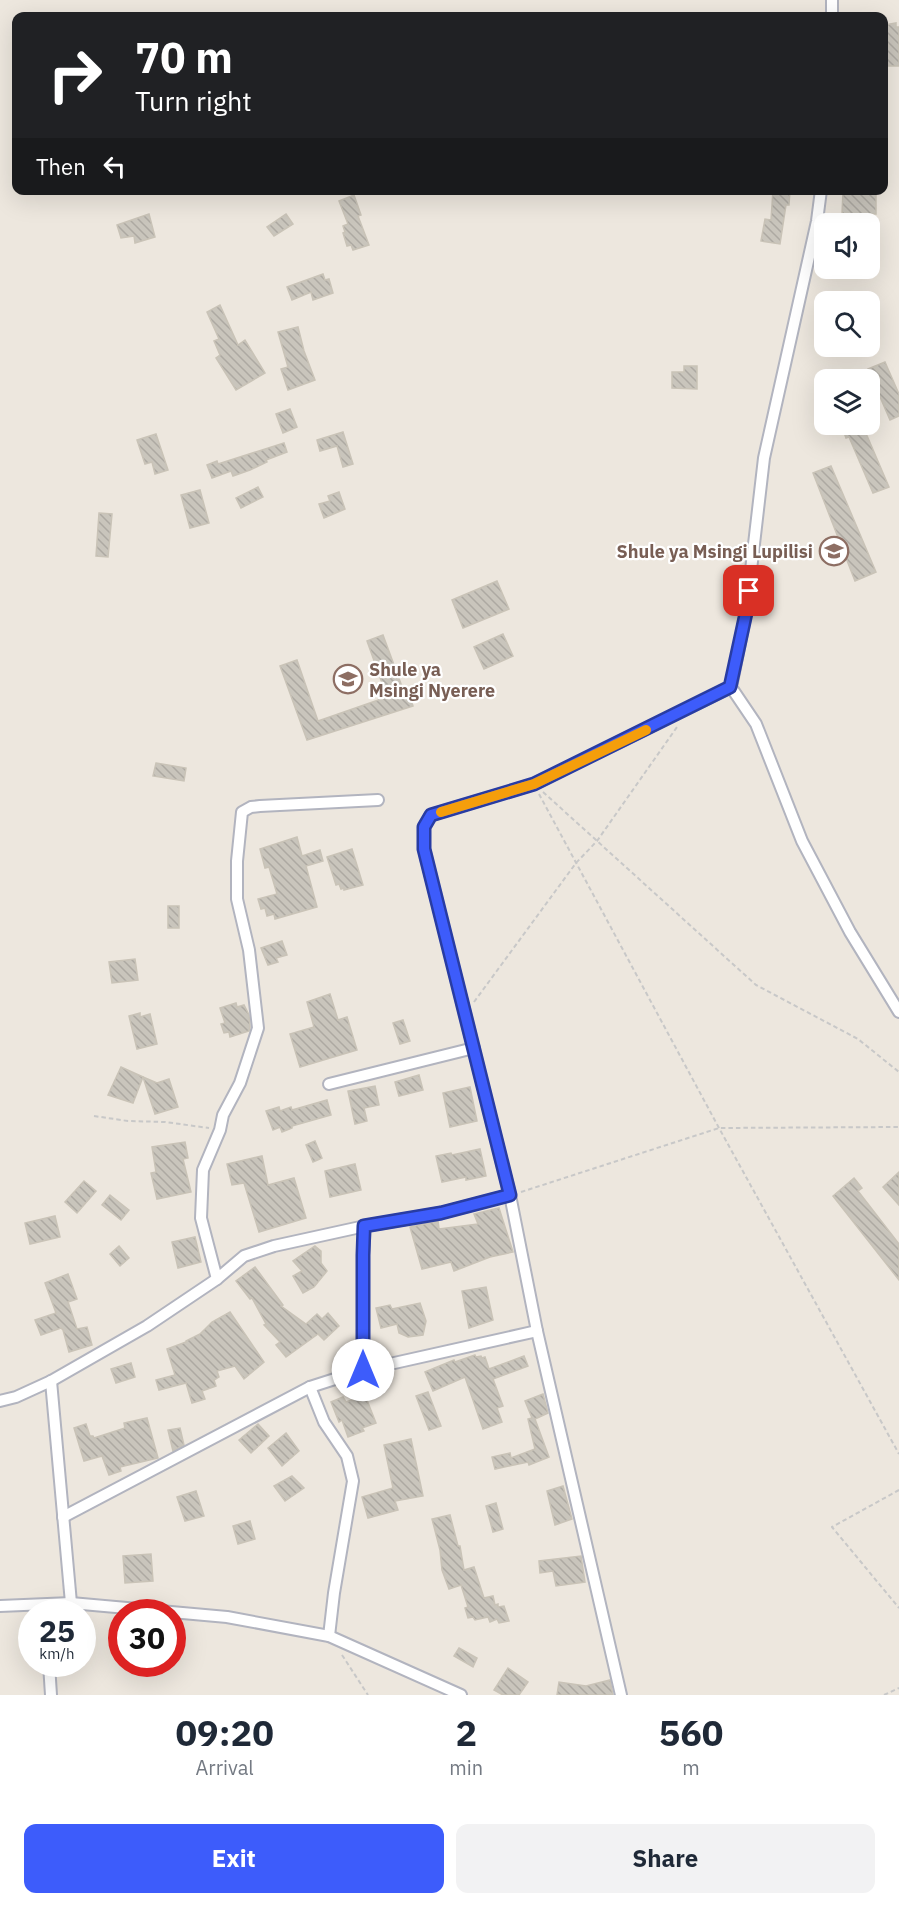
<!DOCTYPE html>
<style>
body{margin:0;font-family:"IBM Plex Sans",sans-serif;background:#f2f2f3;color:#1f2937;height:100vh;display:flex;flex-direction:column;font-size:22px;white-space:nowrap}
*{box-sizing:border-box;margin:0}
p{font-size:20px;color:#747a83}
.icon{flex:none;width:33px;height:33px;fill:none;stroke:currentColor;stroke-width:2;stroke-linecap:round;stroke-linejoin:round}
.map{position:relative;height:1695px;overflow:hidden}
.drawer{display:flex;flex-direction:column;background:#fff;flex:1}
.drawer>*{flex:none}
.hud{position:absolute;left:12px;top:12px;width:876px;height:183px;border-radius:12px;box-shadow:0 6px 24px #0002;background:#202124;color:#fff;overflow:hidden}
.controls{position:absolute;left:814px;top:213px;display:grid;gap:12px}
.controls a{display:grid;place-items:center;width:66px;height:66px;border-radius:12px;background:#fff;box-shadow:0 6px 24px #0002;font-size:30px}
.speed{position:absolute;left:18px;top:1599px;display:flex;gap:12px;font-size:30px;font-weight:700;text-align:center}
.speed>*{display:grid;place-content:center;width:78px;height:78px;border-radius:50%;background:#fff;box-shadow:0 6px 24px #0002;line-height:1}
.speed small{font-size:15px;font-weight:400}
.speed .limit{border:9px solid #d22;background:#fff;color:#111}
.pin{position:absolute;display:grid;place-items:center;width:51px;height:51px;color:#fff;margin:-26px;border-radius:12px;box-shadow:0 3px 9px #0006}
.me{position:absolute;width:66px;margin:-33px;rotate:0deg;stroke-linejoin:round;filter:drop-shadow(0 0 4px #0008)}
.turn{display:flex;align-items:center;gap:21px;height:126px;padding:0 24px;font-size:27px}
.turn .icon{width:78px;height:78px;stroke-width:2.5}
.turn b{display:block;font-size:42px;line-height:51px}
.then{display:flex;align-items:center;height:57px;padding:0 24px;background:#0003;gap:12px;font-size:22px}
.eta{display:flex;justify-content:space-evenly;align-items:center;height:102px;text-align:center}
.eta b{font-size:36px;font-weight:700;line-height:42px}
.primary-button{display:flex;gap:12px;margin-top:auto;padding:12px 24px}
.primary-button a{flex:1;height:69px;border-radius:12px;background:#3d5cfb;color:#fff;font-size:24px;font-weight:700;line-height:69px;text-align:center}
.primary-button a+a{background:#f2f2f3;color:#1f2937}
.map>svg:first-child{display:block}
.building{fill:url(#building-back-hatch);stroke:#c9c3b7;stroke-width:1.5}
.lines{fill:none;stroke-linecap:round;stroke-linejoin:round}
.minor-casing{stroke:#b2b4bf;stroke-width:14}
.path{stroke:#c8c8c8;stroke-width:2;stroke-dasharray:4.5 3;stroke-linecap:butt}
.minor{stroke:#fff;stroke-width:10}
.route-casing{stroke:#283ca3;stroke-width:15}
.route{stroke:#3d5cfb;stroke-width:10}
.slow{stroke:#f59e0b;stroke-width:10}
.labels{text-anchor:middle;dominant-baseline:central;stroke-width:4.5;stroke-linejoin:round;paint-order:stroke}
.education-label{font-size:18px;font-weight:bold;fill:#785e54;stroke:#fff;text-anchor:end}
</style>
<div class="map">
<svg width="899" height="1695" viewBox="0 0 899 1695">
<defs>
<pattern id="building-back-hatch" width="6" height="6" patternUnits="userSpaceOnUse" patternTransform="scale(1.5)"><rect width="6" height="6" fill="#c9c5bc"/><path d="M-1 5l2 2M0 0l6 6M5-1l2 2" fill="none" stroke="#ada9a2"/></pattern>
</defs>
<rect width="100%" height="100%" fill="#ede7de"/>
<!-- building -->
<g class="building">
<polygon points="896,23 896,27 899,27 899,66 884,66 884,46 888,46 884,25"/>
<polygon points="773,190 790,190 789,205 786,205 780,244 761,241 765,219 771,220"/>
<polygon points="876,190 876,214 842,214 843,191"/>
<polygon points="354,195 361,215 358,216 369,245 353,250 351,245 347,246 343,233 345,232 343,226 348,224 339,201"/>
<polygon points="149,214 155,237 135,243 134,236 121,238 117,225"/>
<polygon points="286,214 293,224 274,236 267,227"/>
<polygon points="323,274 325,280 329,279 333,293 313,300 311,292 292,300 287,287"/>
<polygon points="220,305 238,345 245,340 265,373 236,390 216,358 220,355 214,341 219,339 207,312"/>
<polygon points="298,327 304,351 315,380 288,390 281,369 288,367 278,332"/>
<polygon points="885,362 899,394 899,416 890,420 868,369"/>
<polygon points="684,366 697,366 697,389 672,388 672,372 684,372"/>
<polygon points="290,409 297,427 283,433 276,414"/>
<polygon points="841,424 862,424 889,487 873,493 849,437 846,438"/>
<polygon points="343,432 353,464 343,467 337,446 320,451 317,440"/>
<polygon points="156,434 168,470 155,474 152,462 145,464 137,440"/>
<polygon points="284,443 287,452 266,460 267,462 250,470 233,476 231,471 212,478 207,465 217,461 218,464"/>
<polygon points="831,466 876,572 855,581 813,473"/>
<polygon points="258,487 263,497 241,508 236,498"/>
<polygon points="200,490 209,523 190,528 181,495"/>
<polygon points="339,492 345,509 324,518 319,504 330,501 328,496"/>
<polygon points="99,513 112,514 108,557 96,556"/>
<polygon points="497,581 509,609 463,628 452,600"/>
<polygon points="503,634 513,656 484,669 474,647"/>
<polygon points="383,635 404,692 408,690 413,706 307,740 280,666 297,660 318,721 387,697 367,641"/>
<polygon points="156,763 186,768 184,781 153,776"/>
<polygon points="297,837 302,856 320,850 323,861 306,866 317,907 275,919 274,914 267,916 265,908 261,909 258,899 277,894 269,867 265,868 260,849"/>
<polygon points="352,849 363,885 344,890 344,888 341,889 339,884 336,885 327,857"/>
<rect x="168" y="906" width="11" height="22"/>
<polygon points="282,941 287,955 276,958 278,962 268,965 261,948"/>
<polygon points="135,959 138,980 112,983 109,962"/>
<polygon points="330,994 338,1020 347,1017 357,1050 300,1067 290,1034 314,1027 307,1002"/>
<polygon points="236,1003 237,1007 244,1005 249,1015 250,1027 249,1031 230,1037 229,1032 224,1033 221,1024 225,1023 220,1008"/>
<polygon points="140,1013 140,1017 150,1014 157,1044 137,1049 129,1016"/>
<polygon points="403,1020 410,1041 400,1044 393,1023"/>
<polygon points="121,1067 143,1077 133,1103 108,1095"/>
<polygon points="419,1075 423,1090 399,1096 395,1082"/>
<polygon points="143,1077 157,1083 169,1079 178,1107 155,1114"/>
<polygon points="375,1086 379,1105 364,1108 367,1121 355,1124 348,1091"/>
<polygon points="470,1087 477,1121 450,1127 443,1093"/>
<polygon points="327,1100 331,1115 292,1126 292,1128 282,1132 280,1127 273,1130 266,1111 279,1107 280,1111 291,1107 292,1110"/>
<polygon points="315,1141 322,1158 313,1162 306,1145"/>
<polygon points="185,1142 188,1158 183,1159 191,1192 157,1199 151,1173 156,1172 152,1147"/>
<polygon points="480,1149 486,1176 466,1180 466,1177 442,1182 436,1156 451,1153 452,1155"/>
<polygon points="262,1156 268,1185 294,1178 306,1218 259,1232 244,1183 232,1185 227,1164"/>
<polygon points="355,1164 361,1190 330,1197 325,1171"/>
<polygon points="899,1172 899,1205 883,1187"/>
<polygon points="854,1178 862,1188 858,1191 899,1244 899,1280 833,1196"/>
<polygon points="84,1181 96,1191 77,1213 65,1202"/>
<polygon points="110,1195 129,1210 121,1220 102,1205"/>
<polygon points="499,1208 513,1252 490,1257 454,1271 451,1262 422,1269 410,1227 438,1221 439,1229 478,1224 474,1214"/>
<polygon points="55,1216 60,1237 30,1244 25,1223"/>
<polygon points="195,1237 201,1262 178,1268 172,1242"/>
<polygon points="119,1246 129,1258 120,1266 110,1254"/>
<polygon points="315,1246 321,1251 321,1263 327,1271 314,1287 303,1293 293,1276 302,1271 293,1261"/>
<polygon points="255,1267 283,1305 281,1306 306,1324 317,1314 322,1319 328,1313 339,1326 324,1340 318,1334 286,1357 276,1345 280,1342 264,1325 266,1324 252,1298 250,1299 236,1281"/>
<polygon points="68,1274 77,1299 68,1302 77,1329 87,1327 92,1345 69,1352 63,1330 61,1328 41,1335 35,1320 56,1313 45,1283"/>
<polygon points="486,1287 493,1320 469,1328 462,1291"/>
<polygon points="420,1303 426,1321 423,1335 408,1337 399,1333 397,1324 381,1328 376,1308 390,1305 392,1309"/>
<polygon points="230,1312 264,1362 244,1379 235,1366 217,1371 219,1377 214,1380 216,1386 202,1391 205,1399 192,1403 186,1383 159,1390 156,1380 175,1375 167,1349 186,1342 186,1341 200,1334 212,1322"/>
<polygon points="475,1355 476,1357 481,1356 482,1358 485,1357 489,1369 524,1356 528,1366 493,1379 503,1406 497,1408 502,1422 483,1429 465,1377 433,1391 425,1372 454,1360 455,1362"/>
<polygon points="131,1363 135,1377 116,1383 111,1369"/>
<polygon points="428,1392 441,1426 429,1430 416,1396"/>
<polygon points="543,1394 548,1413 535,1419 549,1457 529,1465 528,1462 495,1469 492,1457 510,1453 511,1458 535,1449 528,1419 532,1418 525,1401"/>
<polygon points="365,1395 376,1423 362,1428 364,1431 348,1437 342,1420 339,1422 331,1402 343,1397 346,1402"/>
<polygon points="147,1418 158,1458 120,1467 121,1471 109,1475 102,1456 84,1461 74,1428 86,1424 90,1436 93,1436 94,1438 125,1428 124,1423"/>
<polygon points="258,1424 269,1436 251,1453 239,1440"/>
<polygon points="180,1428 184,1445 173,1451 168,1430"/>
<polygon points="286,1433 299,1451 282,1466 268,1448"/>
<polygon points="411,1439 423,1496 395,1501 398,1510 368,1518 362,1497 393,1488 384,1445"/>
<polygon points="292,1476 304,1488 285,1501 274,1486"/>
<polygon points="563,1486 572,1519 555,1525 547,1491"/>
<polygon points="196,1491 204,1516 185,1521 177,1497"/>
<polygon points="496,1503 503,1529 493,1532 486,1506"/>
<polygon points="450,1515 458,1546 460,1546 464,1570 474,1567 484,1598 493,1596 495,1605 498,1604 498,1607 504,1606 509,1621 499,1623 497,1619 490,1622 488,1617 475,1620 473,1617 468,1618 465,1608 468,1607 461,1585 449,1589 442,1570 440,1550 432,1519"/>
<polygon points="250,1521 255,1539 238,1544 233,1526"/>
<polygon points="151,1554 153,1581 125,1583 123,1556"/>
<polygon points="581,1556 585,1582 556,1586 553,1571 540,1573 539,1561"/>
<polygon points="459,1648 477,1658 473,1667 454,1656"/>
<polygon points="508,1668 528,1682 519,1695 503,1695 494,1690"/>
<polygon points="610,1680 613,1695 557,1695 559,1682 586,1686"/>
</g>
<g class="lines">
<!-- minor casing -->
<g class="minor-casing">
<g id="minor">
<polyline points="832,16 832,0"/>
<polyline points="821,190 817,221 764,458 746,613 731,687 756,724 802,841 850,932 899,1012"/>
<polyline points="329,1084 474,1048"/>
<polyline points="217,1279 201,1218 203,1170 220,1130 223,1115 240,1083 258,1028 249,950 237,899 237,861 242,812 251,807 260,806 378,800"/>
<polyline points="363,1370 363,1255 365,1226 441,1213 510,1195"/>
<polyline points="51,1381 71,1603"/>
<polyline points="310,1387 324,1422 347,1456 353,1481 334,1593 329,1636"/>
<polyline points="0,1401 16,1397 51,1381 147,1326 217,1279 244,1256 274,1246 365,1226"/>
<polyline points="63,1517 310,1387 363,1370 537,1331"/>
<polyline points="0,1606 71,1603 227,1617 329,1636 461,1695"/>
<polyline points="49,1664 51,1695"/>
<polyline points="621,1695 537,1331 510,1195 424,849 424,827 431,815 534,784 731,687"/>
</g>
</g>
<!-- path -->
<g class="path">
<polyline points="543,792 756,985 858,1039 899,1072"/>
<polyline points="539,794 719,1128 899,1454"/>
<polyline points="474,1002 576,863 597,841 677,727"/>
<polyline points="94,1116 128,1121 165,1122 209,1128"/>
<polyline points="521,1192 719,1128 899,1127"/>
<polyline points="899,1490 832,1527 899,1608"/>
<polyline points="342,1655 368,1695"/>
<polyline points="884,1695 899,1688"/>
</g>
<!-- minor -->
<use href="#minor" class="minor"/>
</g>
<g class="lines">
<!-- route casing -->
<g class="route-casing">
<polyline id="route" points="363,1370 363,1255 364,1226 441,1213 510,1195 424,849 424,827 431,815 534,784 730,687 746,613 749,591"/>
</g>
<!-- route -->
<use href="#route" class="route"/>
<!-- slow -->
<polyline class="slow" points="441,812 534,784 646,730"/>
</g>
<!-- icons -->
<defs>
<g id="school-ring" transform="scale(1.5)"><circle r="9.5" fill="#fff" stroke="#8d6e63" stroke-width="1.5"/><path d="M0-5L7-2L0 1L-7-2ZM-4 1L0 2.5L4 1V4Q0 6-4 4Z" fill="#8d6e63"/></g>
</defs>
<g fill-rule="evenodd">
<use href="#school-ring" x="834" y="551"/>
<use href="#school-ring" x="348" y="679"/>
</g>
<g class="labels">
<!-- education labels -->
<g class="education-label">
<text x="813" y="551">Shule ya Msingi Lupilisi</text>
<text x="369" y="669" text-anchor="start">Shule ya<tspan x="369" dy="21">Msingi Nyerere</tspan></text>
</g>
</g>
</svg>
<div class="controls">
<a><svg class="icon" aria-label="sound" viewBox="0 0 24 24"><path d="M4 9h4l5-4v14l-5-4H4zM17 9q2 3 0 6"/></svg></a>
<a><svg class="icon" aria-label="search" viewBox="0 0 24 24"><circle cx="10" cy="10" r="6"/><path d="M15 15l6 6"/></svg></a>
<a><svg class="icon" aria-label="layers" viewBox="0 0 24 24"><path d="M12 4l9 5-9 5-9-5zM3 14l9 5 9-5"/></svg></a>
</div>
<div class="speed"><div>25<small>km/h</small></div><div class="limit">30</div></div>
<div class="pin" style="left:749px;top:591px;background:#d93025"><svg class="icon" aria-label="arrive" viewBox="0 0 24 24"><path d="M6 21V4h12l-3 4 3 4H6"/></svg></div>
<svg class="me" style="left:363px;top:1370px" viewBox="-20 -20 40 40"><circle r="19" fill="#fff"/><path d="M0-13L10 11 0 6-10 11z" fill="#3d5cfb"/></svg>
<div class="hud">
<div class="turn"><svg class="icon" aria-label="right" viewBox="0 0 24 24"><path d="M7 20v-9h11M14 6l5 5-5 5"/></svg><div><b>70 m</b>Turn right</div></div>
<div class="then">Then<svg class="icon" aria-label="left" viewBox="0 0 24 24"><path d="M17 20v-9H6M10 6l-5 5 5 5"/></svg></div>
</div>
</div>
<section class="drawer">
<div class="eta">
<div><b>09:20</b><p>Arrival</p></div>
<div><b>2</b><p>min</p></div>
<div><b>560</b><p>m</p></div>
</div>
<div class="primary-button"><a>Exit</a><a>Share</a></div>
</section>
